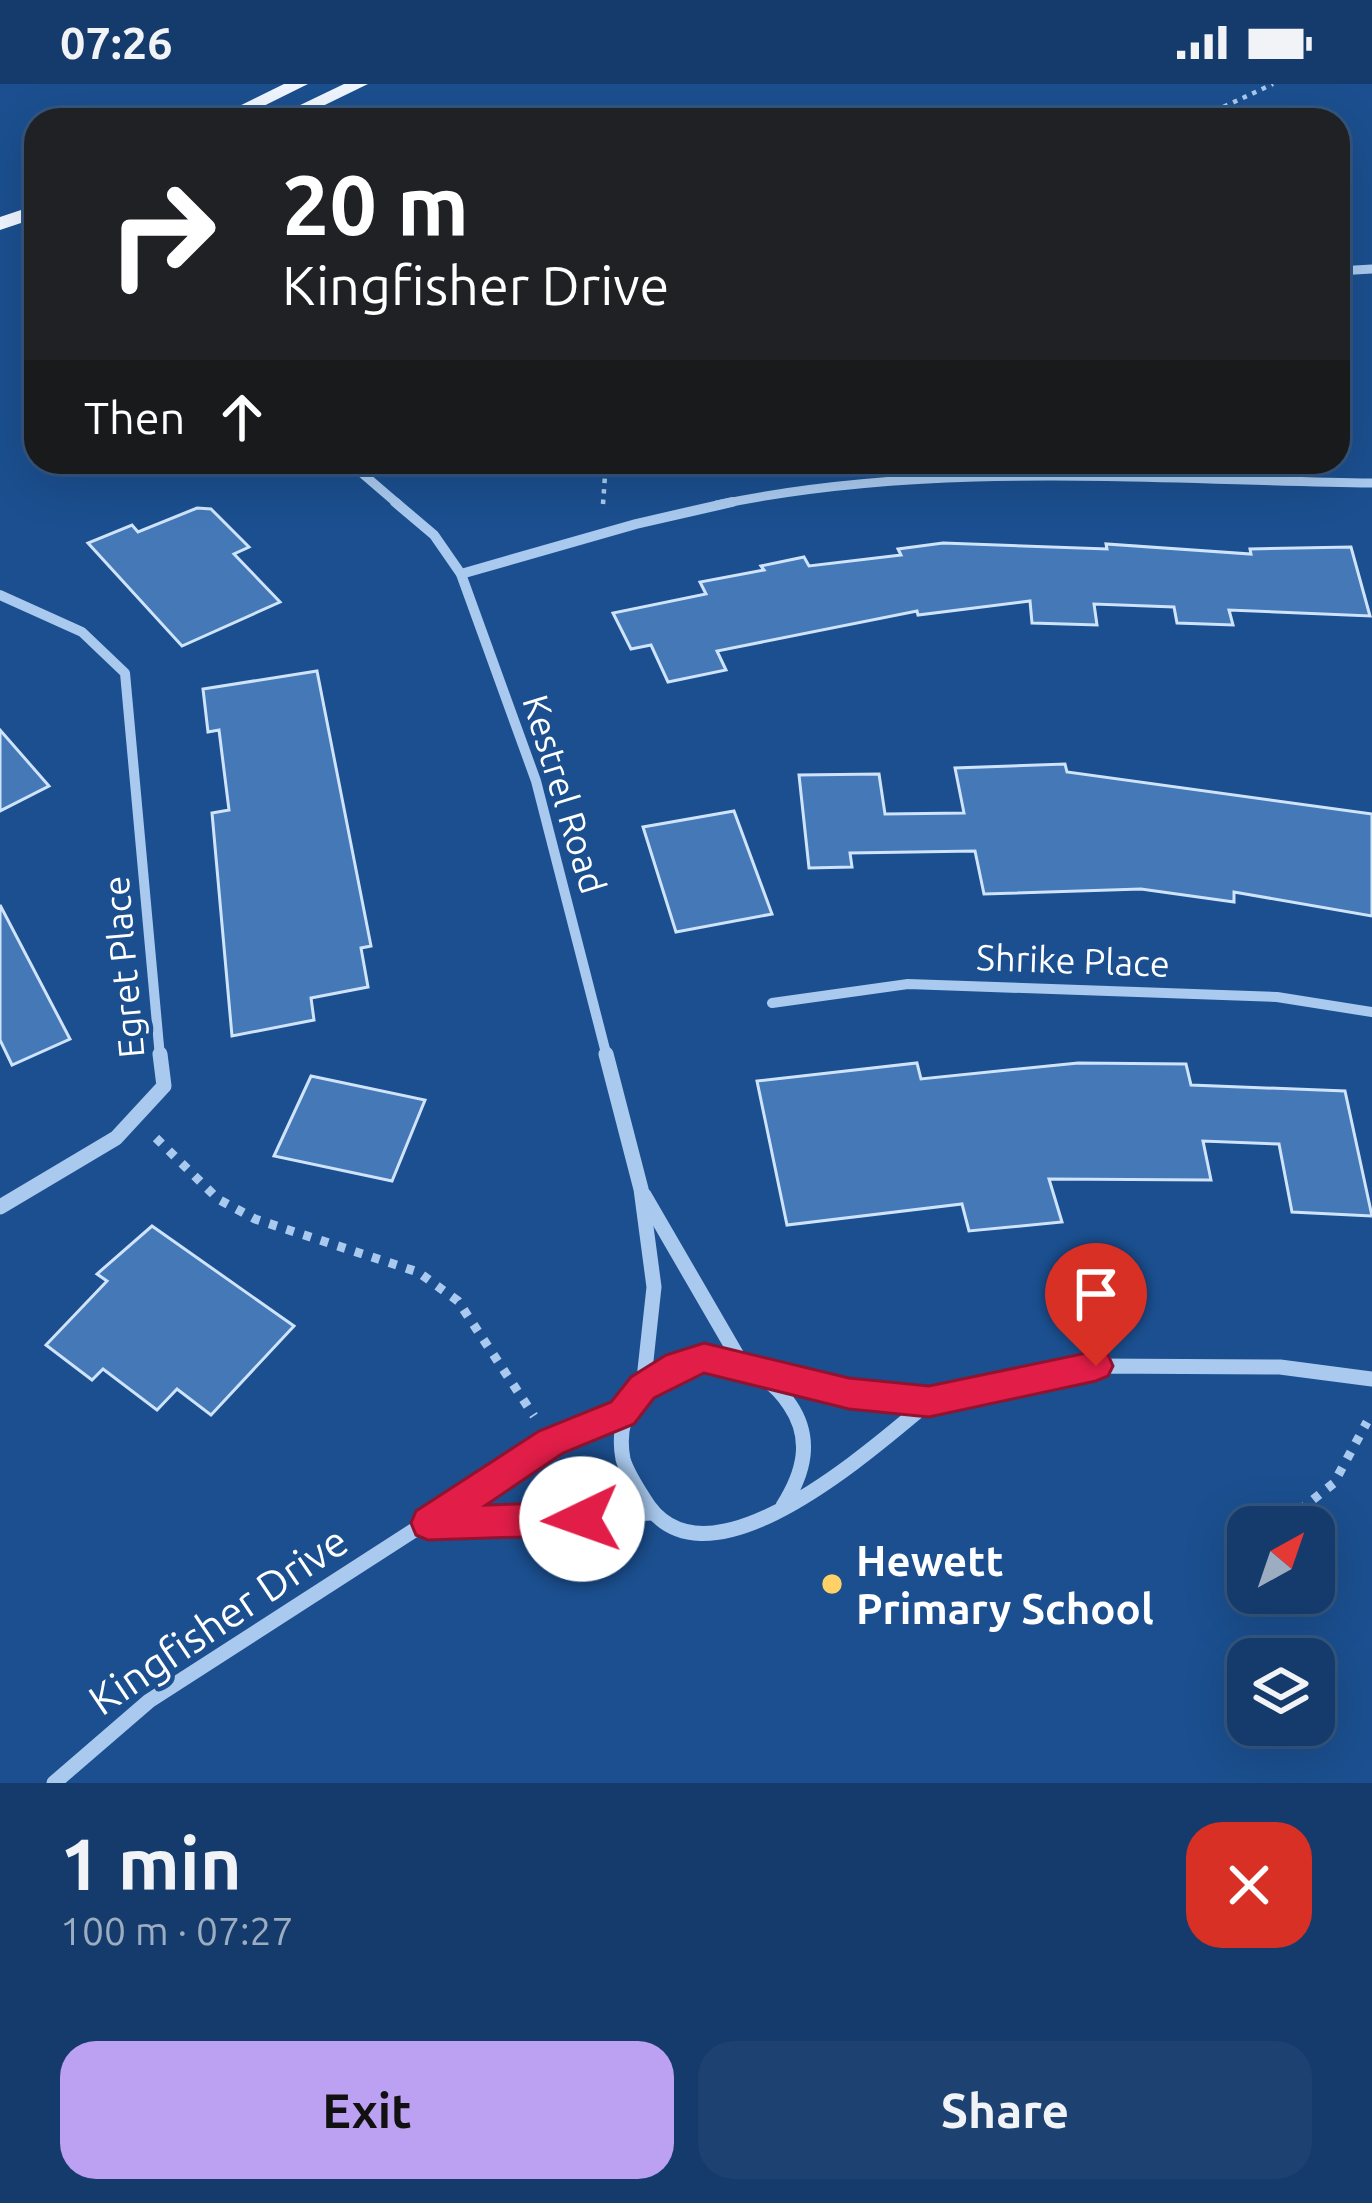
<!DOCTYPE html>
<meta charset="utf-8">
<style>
body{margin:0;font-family:Ubuntu,sans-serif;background:#1d4271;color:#f1f3f6;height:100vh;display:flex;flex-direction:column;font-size:45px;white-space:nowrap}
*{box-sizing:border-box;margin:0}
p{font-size:39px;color:#9dadc1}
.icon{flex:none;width:66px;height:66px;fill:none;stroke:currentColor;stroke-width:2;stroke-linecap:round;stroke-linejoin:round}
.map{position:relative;height:1699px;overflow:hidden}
.details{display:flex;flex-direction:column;background:#143b6b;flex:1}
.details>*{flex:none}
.hud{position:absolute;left:24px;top:24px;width:1326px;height:366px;border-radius:36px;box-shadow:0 12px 48px #0002,0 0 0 3px #33557e;background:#202124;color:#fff;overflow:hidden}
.needle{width:78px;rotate:40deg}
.controls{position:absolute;left:1227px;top:1422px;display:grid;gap:24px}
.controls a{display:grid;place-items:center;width:108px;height:108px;border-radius:24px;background:#143b6b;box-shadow:0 12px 48px #0002,0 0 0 3px #33557e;font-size:60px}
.pin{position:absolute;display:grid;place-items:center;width:102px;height:102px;color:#fff;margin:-123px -51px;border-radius:50% 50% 50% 0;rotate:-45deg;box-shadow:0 0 12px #0007}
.pin .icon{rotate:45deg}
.me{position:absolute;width:132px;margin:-66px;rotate:267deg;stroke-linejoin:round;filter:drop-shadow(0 0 9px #0008)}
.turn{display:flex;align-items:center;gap:42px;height:252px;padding:0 60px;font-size:54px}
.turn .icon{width:156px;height:156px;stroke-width:2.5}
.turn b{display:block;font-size:84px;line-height:102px}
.then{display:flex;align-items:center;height:114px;padding:0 60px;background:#0003;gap:24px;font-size:45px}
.round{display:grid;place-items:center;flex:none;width:126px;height:126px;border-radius:36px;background:#1d4271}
.head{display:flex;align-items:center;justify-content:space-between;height:204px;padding:0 60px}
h1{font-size:72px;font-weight:700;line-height:90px}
.primary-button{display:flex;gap:24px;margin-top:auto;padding:24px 60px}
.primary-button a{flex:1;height:138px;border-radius:36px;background:#bca0f2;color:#111;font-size:48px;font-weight:700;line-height:138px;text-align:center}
.primary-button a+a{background:#1d4271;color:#f1f3f6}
.status{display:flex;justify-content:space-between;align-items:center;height:84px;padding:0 60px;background:#143b6b;direction:ltr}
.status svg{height:33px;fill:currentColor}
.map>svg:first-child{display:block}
.building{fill:#4478b7;stroke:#cfe3fa;stroke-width:3}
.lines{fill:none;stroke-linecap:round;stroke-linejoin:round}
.path-far1{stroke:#a9c9ee;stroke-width:4.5;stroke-dasharray:4.5 6;stroke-linecap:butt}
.path{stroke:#a9c9ee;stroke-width:9;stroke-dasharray:8 10;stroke-linecap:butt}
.street-far2{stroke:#a9c9ee;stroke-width:9}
.street-far1{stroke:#a9c9ee;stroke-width:10}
.street{stroke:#a9c9ee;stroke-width:15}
.primary{fill:#f0f6ff;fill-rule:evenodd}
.route{fill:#e11d48;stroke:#92132f;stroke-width:3}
.poi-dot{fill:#ffd166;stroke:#1b4f8f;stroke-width:4.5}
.labels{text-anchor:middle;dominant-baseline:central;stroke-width:9;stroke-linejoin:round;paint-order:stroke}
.street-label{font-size:36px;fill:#fff;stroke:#1b4f8f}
.near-poi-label{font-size:42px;font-weight:bold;fill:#fff;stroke:#1b4f8f;text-anchor:start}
.near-street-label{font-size:42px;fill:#fff;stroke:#1b4f8f}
</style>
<div class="status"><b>07:26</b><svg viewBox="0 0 49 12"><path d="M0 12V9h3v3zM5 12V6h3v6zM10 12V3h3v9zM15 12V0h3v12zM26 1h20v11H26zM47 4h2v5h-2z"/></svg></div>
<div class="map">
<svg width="1372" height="1699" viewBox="0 0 1372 1699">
<rect width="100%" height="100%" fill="#1b4f8f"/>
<!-- building -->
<g class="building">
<polygon points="197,424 211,425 249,463 234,470 280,518 182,562 88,459 132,441 138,448"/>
<polygon points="943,459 1107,465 1106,460 1251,470 1250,465 1351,463 1370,532 1229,526 1233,541 1177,539 1174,523 1094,520 1097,541 1032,539 1030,517 918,531 917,527 717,567 726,586 668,598 651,561 631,565 613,529 706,510 700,498 764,486 761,482 804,473 809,482 901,471 898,465"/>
<polygon points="317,587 371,862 361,864 368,903 311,914 314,936 232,952 212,729 229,726 219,646 208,648 203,605"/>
<polygon points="0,646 49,702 0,727"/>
<polygon points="1065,680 1067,688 1372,730 1372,832 1234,808 1234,818 1141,805 984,810 975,767 850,769 852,783 809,784 799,691 879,690 885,730 964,729 955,684"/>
<polygon points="734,727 772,830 676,848 643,743"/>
<polygon points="0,821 70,955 12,981 0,956"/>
<polygon points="917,979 921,995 1078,979 1186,980 1191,1001 1345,1007 1372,1132 1292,1128 1279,1060 1203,1057 1211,1096 1049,1095 1062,1138 969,1147 962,1120 787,1141 757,997"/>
<polygon points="311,992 425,1016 392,1097 274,1072"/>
<polygon points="152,1142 294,1242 211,1331 177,1305 157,1326 103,1285 92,1296 46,1261 107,1197 97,1190"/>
</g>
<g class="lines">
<!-- path-far1 -->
<g class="path-far1">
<polyline points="523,36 616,31 696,36"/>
<polyline points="1195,36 1273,0"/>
<polyline points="603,420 606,378"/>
</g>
<!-- path -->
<g class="path">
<polyline points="156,1054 218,1115 255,1135 418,1188 458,1217 534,1332"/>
<polyline points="1285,1438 1334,1399 1367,1338"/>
</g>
<!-- street-far2 -->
<g class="street-far2">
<polyline points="20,133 36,145"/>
<polyline points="1338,187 1372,185"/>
<polyline points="349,378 399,421"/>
<path d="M 717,421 C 931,376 1155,396 1372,399"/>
</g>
<!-- street-far1 -->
<g class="street-far1">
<polyline points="395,418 434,451 461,490 536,697 607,973"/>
<polyline points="461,490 636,440 732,418"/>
<polyline points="0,511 82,548 125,589 160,973"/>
<polyline points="772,919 908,900 1277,913 1372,928"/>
</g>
<!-- street -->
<g class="street">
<polyline points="606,970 641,1105 654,1203 643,1304"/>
<polyline points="644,1111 742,1280"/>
<polyline points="0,1123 116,1054 164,1002 160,970"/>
<polyline points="771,1293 849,1310 929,1318 1096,1282 1280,1283 1372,1295"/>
<path d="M 783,1422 C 804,1389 813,1355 790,1321 C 739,1242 605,1281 623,1375 C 626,1387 637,1404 644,1415 C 704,1518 875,1362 929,1318"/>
<polyline points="429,1439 652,1429"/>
<polyline points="54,1699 149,1617 551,1358 622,1329"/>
</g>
<!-- primary -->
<g class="primary">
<polygon points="284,0 308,0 235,36 211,36"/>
<polygon points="344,0 368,0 294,36 269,36"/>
<polygon points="36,121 36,134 0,146 0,133"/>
</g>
</g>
<!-- route -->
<polygon class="route" points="704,1259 849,1294 929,1302 1096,1267 1108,1271 1113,1282 1108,1292 1096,1297 929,1333 849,1325 704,1289 654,1314 634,1340 563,1369 486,1421 582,1418 595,1423 600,1435 595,1447 582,1451 428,1456 416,1451 411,1439 416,1427 539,1347 611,1318 631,1293 666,1271"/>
<!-- markers -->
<circle class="poi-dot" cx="832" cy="1500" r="12"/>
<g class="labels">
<!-- street labels -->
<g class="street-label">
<text transform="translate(565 710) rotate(73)">Kestrel Road</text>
<text transform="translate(1073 876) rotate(2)">Shrike Place</text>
<text transform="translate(123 883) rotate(-95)">Egret Place</text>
</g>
<!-- near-poi labels -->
<g class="near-poi-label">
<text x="856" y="1476">Hewett<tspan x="856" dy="48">Primary School</tspan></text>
</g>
<!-- near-street labels -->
<g class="near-street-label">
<text transform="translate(218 1536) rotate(-34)">Kingfisher Drive</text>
</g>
</g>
</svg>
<div class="controls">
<a><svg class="needle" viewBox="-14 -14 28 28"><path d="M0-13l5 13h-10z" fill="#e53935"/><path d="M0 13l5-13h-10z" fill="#9dadc1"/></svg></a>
<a><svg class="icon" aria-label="layers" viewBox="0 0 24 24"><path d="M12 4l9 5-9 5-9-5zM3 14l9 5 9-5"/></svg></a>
</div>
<div class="pin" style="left:1096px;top:1282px;background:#d93025"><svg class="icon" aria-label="arrive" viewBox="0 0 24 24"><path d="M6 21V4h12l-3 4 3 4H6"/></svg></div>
<svg class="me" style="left:582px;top:1435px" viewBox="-20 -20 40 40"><circle r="19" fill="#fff"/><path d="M0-13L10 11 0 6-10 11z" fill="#e11d48"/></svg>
<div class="hud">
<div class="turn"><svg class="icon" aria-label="right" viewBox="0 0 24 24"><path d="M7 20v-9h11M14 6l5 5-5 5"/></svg><div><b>20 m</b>Kingfisher Drive</div></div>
<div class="then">Then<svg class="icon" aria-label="ahead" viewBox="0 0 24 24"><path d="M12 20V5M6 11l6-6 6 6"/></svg></div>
</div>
</div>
<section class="details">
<div class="head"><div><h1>1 min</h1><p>100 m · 07:27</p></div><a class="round" style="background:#d93025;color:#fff"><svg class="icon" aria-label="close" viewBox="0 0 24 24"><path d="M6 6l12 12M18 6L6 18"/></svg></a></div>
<div class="primary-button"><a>Exit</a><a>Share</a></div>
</section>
